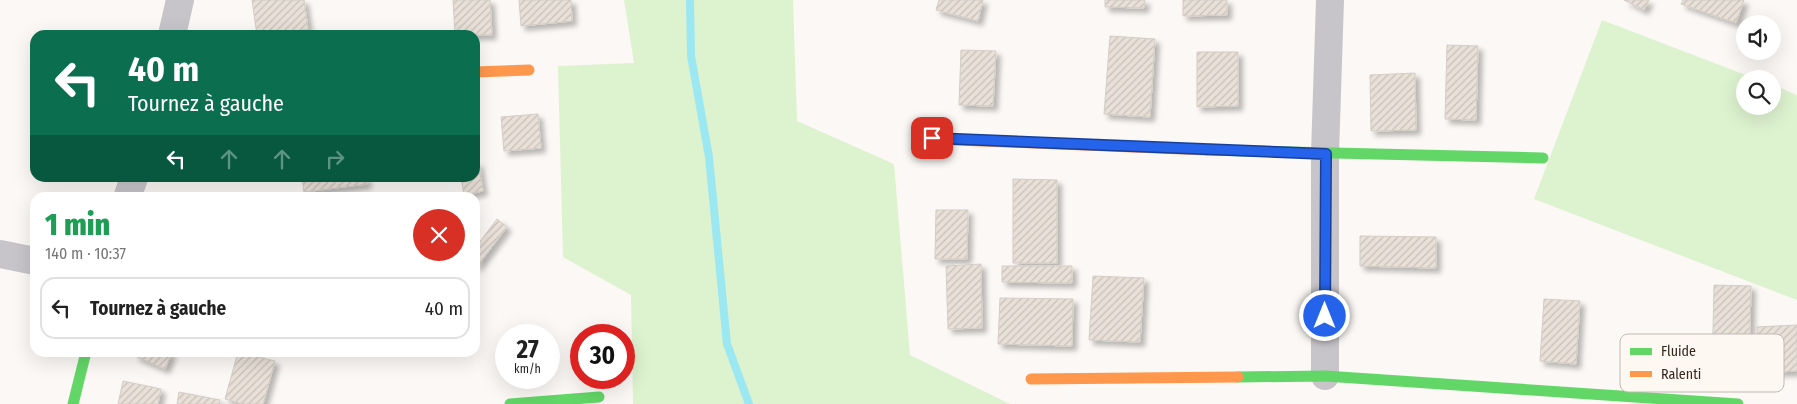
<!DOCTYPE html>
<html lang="fr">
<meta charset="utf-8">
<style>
body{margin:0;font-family:"Fira Sans Condensed",sans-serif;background:#f6f6f6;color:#222;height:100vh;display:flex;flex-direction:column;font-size:19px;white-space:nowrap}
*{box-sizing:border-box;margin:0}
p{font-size:16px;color:#767676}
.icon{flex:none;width:28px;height:28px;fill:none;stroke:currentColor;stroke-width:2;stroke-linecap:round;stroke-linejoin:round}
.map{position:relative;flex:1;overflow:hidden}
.side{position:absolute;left:30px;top:192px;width:450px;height:165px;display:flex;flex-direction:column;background:#fff;border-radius:15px;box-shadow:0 5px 20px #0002}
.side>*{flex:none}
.top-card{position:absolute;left:30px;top:30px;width:450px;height:152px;border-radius:15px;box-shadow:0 5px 20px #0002;background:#0b6e4f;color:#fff;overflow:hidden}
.controls{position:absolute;left:1736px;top:15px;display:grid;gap:10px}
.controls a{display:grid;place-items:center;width:45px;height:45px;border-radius:50%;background:#fff;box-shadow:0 5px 20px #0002;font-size:25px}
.speed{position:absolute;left:495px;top:324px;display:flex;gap:10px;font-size:25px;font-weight:700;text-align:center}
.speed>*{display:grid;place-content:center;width:65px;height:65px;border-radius:50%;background:#fff;box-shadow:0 5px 20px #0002;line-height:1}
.speed small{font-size:12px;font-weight:400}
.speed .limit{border:8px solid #d22;background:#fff;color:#111}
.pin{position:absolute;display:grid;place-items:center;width:42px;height:42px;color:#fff;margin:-21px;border-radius:10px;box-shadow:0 2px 8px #0006}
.me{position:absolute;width:55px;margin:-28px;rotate:0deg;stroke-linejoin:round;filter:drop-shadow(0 0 4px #0008)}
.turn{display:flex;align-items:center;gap:18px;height:105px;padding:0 15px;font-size:22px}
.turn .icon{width:65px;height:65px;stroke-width:2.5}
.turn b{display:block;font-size:35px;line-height:42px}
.lanes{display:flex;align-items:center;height:48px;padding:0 15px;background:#0003;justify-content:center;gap:25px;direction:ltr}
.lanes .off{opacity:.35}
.round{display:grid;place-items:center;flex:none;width:52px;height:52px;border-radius:26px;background:#f6f6f6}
.head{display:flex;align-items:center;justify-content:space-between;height:85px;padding:0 15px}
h1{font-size:30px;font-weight:800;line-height:38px;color:#1e9e55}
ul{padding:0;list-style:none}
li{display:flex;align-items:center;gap:15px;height:62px;margin:0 10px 8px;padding:0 5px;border:2px solid #e0e0e0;border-radius:15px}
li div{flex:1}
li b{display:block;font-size:19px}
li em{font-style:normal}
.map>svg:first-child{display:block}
.green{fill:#ddf2cf}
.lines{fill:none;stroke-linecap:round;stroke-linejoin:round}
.stream{stroke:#9ce8f2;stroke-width:8}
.building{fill:url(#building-hatch);stroke:#d3cdc6;filter:url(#shadow)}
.street{stroke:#c7c5c9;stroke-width:28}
.fast{stroke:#63d668;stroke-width:11}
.slow{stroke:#ff974d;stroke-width:11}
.route-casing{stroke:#184099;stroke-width:12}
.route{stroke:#2563eb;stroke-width:9}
.key{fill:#fef8f2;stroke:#c1bab3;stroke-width:1}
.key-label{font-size:14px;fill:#34291f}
</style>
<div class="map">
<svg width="1797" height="404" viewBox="0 0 1797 404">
<defs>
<pattern id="building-hatch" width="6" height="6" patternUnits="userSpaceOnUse" patternTransform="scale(1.25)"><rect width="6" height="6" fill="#e9e0d8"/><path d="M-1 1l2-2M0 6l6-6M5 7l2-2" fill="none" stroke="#c8c0b9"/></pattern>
<filter id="shadow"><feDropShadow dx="4.5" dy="4.5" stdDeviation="2.5" flood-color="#0004"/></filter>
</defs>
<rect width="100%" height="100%" fill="#fbf8f5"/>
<!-- green -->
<g class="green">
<polygon points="624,0 793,0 797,121 894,164 910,355 1010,404 633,404 631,295 563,257 558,66 634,63"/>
<polygon points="1602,20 1756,79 1745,79 1745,106 1772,106 1773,85 1797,95 1797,300 1534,199"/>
</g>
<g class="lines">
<!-- stream -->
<polyline class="stream" points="690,0 691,56 709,157 727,344 749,404"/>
</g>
<!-- building -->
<g class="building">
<polygon points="252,0 304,0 308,29 257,35"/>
<polygon points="453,0 490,0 492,35 455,35"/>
<polygon points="519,0 571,0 572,21 521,26"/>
<polygon points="939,0 983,0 978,21 936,10"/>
<polygon points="1105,0 1145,0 1144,8 1105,7"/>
<polygon points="1183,0 1227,0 1227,15 1183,16"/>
<polygon points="1624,0 1649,0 1644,10"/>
<polygon points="1683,0 1744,0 1736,23 1681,4"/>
<polygon points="1110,36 1155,39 1150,117 1104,114"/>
<polygon points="1447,45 1478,46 1476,120 1445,119"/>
<polygon points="961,50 996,51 993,106 959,105"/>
<polygon points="1197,52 1238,52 1238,106 1197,107"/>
<polygon points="1415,73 1416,130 1371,131 1370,75"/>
<polygon points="538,114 541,148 504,151 501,117"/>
<polygon points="478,162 483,191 464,195 461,178 475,178 475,163"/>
<polygon points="302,178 366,178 367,184 304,192"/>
<polygon points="1013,179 1057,180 1057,263 1013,263"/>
<polygon points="936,210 968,210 967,259 935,259"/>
<polygon points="497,219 507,227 476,268 475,248"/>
<polygon points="1360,236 1436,237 1436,268 1360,266"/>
<polygon points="981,264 982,328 948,329 946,266"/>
<polygon points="1002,266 1072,266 1072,283 1002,282"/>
<polygon points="1093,276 1144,278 1140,342 1089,340"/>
<polygon points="1714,285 1751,286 1749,373 1712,373"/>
<polygon points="1000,298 1073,299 1072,346 998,344"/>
<polygon points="1544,299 1580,301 1576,364 1540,361"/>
<polygon points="1797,325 1797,371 1758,373 1757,327"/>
<polygon points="137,352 172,352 165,369 135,356"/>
<polygon points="238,352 275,361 263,404 243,404 225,399"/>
<polygon points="123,381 161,389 158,404 118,404"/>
<polygon points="179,392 220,400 219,404 177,404"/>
</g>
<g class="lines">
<!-- street -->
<g class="street">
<polyline points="172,35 180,0"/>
<polyline points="127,198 134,178"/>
<polyline points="0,254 35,261"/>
<polyline points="1325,376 1325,154 1330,0"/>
</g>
<!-- fast -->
<g class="fast">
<polyline points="1207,150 1543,158"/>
<polyline points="1238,377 1325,376 1738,404"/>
<polyline points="73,404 86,352"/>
<polyline points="510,404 599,397"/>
</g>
<!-- slow -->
<g class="slow">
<polyline points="475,72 529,70"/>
<polyline points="932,139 1207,150"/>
<polyline points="1031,379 1238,377"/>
</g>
</g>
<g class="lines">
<!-- route casing -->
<g class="route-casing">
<polyline id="route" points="932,138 1326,154 1325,316"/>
</g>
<!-- route -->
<use href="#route" class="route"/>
</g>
<!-- legend -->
<rect x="1620" y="334" width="164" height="58" rx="8" class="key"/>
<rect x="1630" y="348" width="22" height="7" fill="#63d668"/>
<rect x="1630" y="371" width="22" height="6" fill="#ff974d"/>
<g class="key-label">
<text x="1661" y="356">Fluide</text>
<text x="1661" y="379">Ralenti</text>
</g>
</svg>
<div class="controls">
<a><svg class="icon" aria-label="sound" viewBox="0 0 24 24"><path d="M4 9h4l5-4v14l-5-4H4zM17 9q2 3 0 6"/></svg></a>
<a><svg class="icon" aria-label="search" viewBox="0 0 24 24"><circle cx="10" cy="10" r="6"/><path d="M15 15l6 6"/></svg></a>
</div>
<div class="speed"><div>27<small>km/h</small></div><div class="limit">30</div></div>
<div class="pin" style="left:932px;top:138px;background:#d93025"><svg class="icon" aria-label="arrive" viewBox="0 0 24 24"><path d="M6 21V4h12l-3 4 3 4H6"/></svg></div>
<svg class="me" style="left:1325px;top:316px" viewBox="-20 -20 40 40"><circle r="17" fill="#2563eb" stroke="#fff" stroke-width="3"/><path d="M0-11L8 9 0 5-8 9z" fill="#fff"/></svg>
<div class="top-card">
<div class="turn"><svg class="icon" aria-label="left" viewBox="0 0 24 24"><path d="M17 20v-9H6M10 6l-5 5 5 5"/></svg><div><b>40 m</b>Tournez à gauche</div></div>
<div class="lanes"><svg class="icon" aria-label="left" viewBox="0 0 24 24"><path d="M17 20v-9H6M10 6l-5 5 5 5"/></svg><svg class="icon off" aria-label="ahead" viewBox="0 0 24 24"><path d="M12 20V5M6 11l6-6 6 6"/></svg><svg class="icon off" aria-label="ahead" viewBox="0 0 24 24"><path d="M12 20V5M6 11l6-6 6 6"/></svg><svg class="icon off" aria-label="right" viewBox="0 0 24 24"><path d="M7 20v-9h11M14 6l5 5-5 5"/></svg></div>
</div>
<section class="side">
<div class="head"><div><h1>1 min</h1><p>140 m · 10:37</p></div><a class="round" style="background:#d93025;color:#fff"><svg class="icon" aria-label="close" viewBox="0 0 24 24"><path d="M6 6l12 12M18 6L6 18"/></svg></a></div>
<ul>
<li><svg class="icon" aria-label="left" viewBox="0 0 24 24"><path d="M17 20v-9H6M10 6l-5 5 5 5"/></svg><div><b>Tournez à gauche</b></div><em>40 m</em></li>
</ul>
</section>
</div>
